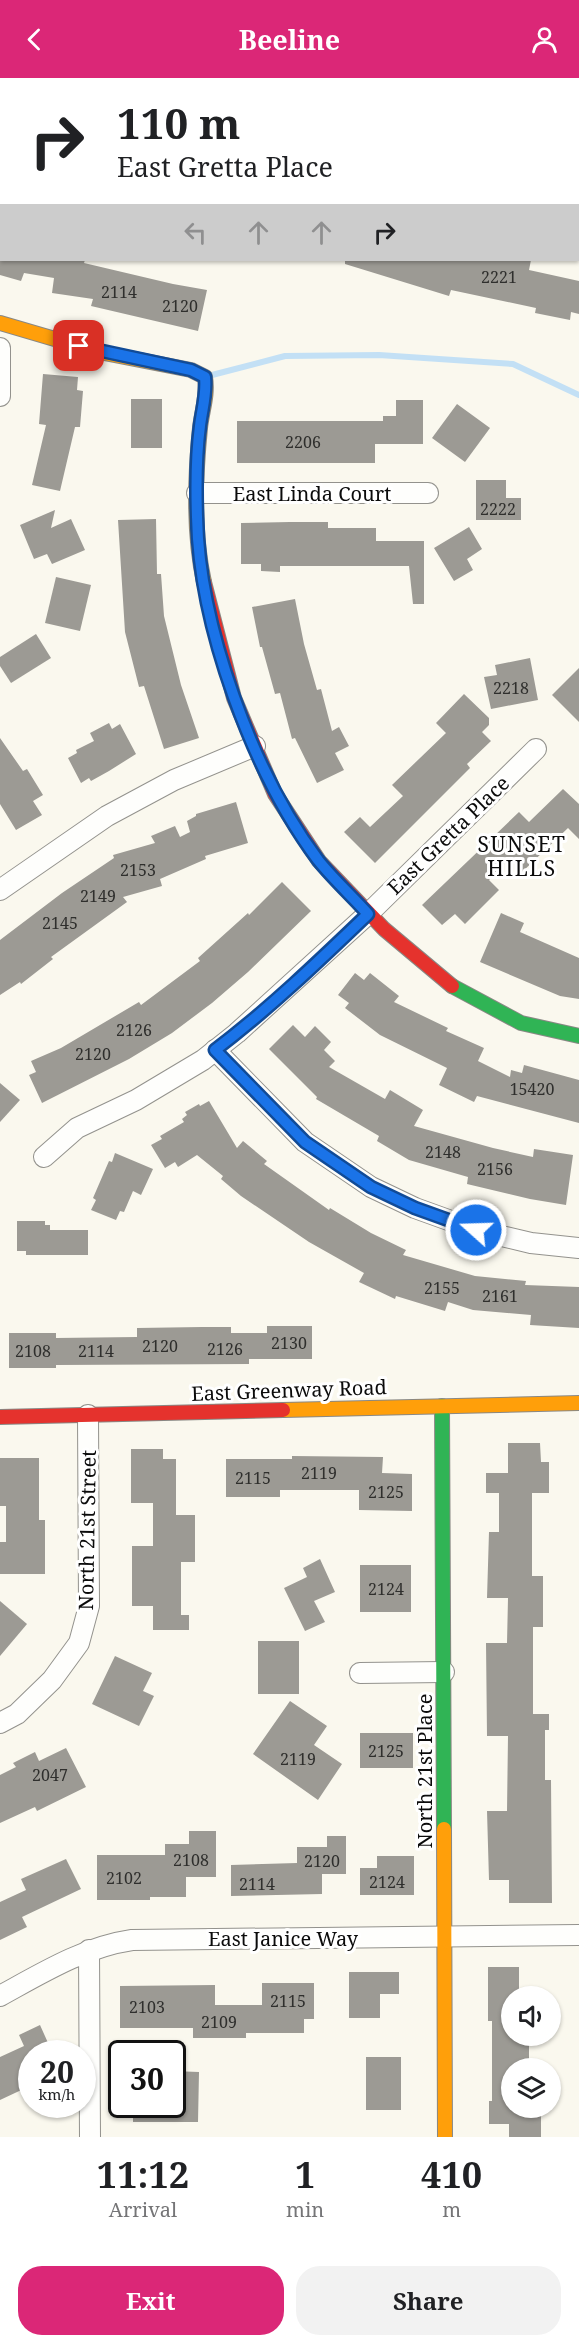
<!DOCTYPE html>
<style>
body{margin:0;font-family:"Noto Serif",serif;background:#f2f2f2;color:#202124;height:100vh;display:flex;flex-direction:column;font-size:22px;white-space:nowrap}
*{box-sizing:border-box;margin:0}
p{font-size:20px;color:#757577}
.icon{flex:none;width:33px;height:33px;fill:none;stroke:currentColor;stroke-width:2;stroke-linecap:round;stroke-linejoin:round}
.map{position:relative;height:2059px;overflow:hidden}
.side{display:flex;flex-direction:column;background:#fff;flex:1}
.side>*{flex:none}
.guide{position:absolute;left:0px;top:0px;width:579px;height:183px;box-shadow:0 2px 4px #0004;background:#fff;color:#202124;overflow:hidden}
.fabs{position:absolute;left:501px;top:1908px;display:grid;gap:12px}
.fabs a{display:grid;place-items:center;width:60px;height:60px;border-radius:50%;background:#fff;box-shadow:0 2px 4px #0004;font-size:30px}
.speed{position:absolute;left:18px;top:1962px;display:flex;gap:12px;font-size:30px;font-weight:700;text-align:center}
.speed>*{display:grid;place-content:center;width:78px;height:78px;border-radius:50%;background:#fff;box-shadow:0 2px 4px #0004;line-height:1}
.speed small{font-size:15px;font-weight:400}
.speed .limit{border:3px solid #111;border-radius:9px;background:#fff;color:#111}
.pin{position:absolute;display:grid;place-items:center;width:51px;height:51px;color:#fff;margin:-26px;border-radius:12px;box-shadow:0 3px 9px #0006}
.me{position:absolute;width:66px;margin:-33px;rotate:290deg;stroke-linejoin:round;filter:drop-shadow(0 0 4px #0008)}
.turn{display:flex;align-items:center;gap:21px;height:126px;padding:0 18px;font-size:27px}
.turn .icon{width:78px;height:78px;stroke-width:2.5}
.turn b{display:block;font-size:42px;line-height:51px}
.lanes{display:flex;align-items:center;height:57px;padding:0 18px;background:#0003;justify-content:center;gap:30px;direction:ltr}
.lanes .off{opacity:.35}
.eta{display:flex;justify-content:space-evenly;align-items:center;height:102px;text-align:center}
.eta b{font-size:36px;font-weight:700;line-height:42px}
.action{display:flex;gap:12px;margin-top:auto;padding:12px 18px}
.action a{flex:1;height:69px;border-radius:24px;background:#db2777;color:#fff;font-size:24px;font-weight:700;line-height:69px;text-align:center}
.action a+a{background:#f2f2f2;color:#202124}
header{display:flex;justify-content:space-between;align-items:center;height:78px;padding:0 18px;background:#db2777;color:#fff;font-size:27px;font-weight:700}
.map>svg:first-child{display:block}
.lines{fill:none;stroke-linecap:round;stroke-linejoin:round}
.stream{stroke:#c3e0f5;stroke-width:6}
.building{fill:#9c9a94}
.street-casing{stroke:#93928d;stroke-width:22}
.fast-casing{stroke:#898884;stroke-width:16}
.slow-casing{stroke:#898884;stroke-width:16}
.jam-casing{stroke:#898884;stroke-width:16}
.street{stroke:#fefefc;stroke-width:20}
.fast{stroke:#30b455;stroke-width:14}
.slow{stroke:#ff9f0a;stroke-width:14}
.jam{stroke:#e5322d;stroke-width:14}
.route-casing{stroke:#114b97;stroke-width:15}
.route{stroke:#1a73e8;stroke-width:10}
.labels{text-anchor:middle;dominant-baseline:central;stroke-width:6;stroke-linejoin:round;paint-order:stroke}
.number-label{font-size:16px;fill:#2f2f2d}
.street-label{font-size:20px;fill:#0b0b0b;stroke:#fff}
.neighbourhood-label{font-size:21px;letter-spacing:1.5px;fill:#0b0b0b;stroke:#fff}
</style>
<header><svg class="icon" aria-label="back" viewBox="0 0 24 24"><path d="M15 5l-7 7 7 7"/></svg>Beeline<svg class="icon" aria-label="person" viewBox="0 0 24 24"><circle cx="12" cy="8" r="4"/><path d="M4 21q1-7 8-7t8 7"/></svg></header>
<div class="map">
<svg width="579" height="2059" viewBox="0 0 579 2059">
<rect width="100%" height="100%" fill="#faf8ee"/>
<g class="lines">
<!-- stream -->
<polyline class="stream" points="212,297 285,278 379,277 513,286 579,317"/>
</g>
<!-- building -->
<g class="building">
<polygon points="0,182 85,182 84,185 173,206 207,212 198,253 91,228 93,221 52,215 54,200 24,195 21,203 0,197"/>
<polygon points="345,182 531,182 529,192 579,203 579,236 571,234 570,242 535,235 536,230 451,212 449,218 345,186"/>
<polygon points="43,296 78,299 77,312 83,313 80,349 75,349 60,413 32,407 46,347 39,346"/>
<rect x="131" y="321" width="31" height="49"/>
<polygon points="396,322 423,322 423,366 375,366 375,385 237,385 237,343 383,343 383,338 396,338"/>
<polygon points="457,326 490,350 465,384 432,360"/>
<polygon points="476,402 506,402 506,420 521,420 521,442 476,442"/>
<polygon points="55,432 51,450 71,441 85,472 52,486 47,476 34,481 20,447"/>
<polygon points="156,441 157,496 161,496 164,538 181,607 199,660 164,671 144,608 139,609 125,554 118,442"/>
<polygon points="290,444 328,444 328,450 376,450 376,463 424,463 424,526 413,526 409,488 280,488 280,494 261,493 261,486 241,486 241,445"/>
<polygon points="469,449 482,471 467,481 473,492 454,503 434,470"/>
<polygon points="56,499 91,507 80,553 45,545"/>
<polygon points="295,521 304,566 317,612 321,611 332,653 339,649 349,668 335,675 344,692 317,705 295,660 292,661 280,615 275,616 262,569 260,569 252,529"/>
<polygon points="36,556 51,580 11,605 0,588 0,579"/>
<polygon points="530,580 538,622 491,631 484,599 497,597 495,587"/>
<polygon points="579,590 579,644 552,617"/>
<polygon points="464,616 489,640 489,647 482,654 491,663 467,686 470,690 375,785 344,754 360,739 370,749 403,718 392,707 446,655 436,645"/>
<polygon points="109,645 112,651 120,646 136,676 109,693 91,703 89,700 81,705 68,680 77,675 76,672 94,663 90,655"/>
<polygon points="0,660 23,693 27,691 43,717 33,723 42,737 16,752 0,726"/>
<polygon points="563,711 579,726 579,761 568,750 519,797 521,790 510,780 489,802 499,812 465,846 455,836 442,847 422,827 519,734 529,744"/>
<polygon points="236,724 248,765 205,778 206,781 160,801 162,808 123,819 127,824 51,879 53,881 21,906 20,904 0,917 0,862 62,815 114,780 113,777 155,765 151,758 175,748 180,759 190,754 187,743 196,738 196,736"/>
<polygon points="282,804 311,833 248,894 212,925 172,955 129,981 42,1025 29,997 36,994 31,983 61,970 139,924 141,927 200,883 198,880 248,835 249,837"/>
<polygon points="501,835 524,845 520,854 579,880 579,921 560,918 480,884"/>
<polygon points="355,895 364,902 370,895 399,918 394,924 448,950 446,953 484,970 478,983 510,999 511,992 522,995 524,987 579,1002 579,1045 477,1018 474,1024 439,1007 447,990 380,957 345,930 349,925 338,917"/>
<polygon points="293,947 305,959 315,948 331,964 324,972 335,983 329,989 385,1021 390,1012 423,1032 414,1048 493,1070 533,1079 534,1071 573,1077 566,1127 530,1121 467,1106 468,1099 409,1082 377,1063 379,1058 316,1021 317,1019 269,971"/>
<polygon points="0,1005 20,1022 0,1044"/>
<polygon points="209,1023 237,1070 243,1063 267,1083 264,1086 329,1132 330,1130 371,1155 406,1172 403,1177 475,1198 526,1203 525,1207 579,1209 579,1250 530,1247 531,1237 473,1232 448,1224 445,1233 396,1218 395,1221 359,1204 364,1195 309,1164 241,1118 221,1101 223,1098 197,1077 178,1089 175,1084 165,1090 151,1067 162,1061 160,1058 184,1044 182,1041 187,1037 185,1034 199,1026 200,1028"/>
<polygon points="115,1075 153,1091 141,1117 133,1113 124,1134 120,1133 116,1142 91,1132 96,1122 93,1120 109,1083 112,1084"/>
<polygon points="17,1143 45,1143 45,1147 50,1147 50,1152 88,1152 88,1177 26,1177 26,1173 17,1173"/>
<polygon points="267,1248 312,1248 312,1281 249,1281 249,1286 56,1287 56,1290 9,1290 9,1255 56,1255 56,1260 137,1259 137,1250 202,1249 231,1249 231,1255 267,1255"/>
<polygon points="508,1365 540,1365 541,1384 549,1384 549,1415 532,1415 532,1498 543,1498 543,1549 533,1549 533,1636 549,1636 549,1652 545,1652 545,1702 551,1702 552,1825 509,1825 509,1802 489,1802 487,1733 507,1733 508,1658 487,1658 486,1565 507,1565 508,1520 487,1520 489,1454 499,1454 499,1415 486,1415 486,1395 508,1395"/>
<polygon points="131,1371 163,1371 163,1381 176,1381 176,1437 195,1437 195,1484 181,1484 181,1537 189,1537 189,1552 153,1552 153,1528 132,1528 132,1468 153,1468 153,1425 131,1425"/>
<polygon points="292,1378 383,1379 382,1395 412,1396 412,1433 359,1432 359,1412 280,1412 280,1419 226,1419 226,1381 292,1381"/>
<polygon points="0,1380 39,1380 39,1442 45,1442 45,1496 0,1496 0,1464 6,1464 6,1428 0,1428"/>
<polygon points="320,1481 335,1514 314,1523 325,1544 305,1553 284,1510 307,1499 303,1490"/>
<rect x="360" y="1487" width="51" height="47"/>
<polygon points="0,1523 27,1546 0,1578"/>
<rect x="258" y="1563" width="41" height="53"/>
<polygon points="115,1578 152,1595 143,1613 154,1618 139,1648 92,1626"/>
<polygon points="290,1623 327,1648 314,1667 342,1686 318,1722 253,1676"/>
<rect x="360" y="1655" width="53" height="35"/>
<polygon points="66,1670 86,1709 37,1733 35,1729 0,1745 0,1697 16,1689 13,1685 35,1674 39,1683"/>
<polygon points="189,1753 216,1753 216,1799 186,1799 186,1819 150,1819 150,1822 97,1822 97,1777 165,1777 165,1766 189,1766"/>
<polygon points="327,1758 346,1758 346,1796 322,1796 322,1816 231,1818 231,1787 297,1785 297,1769 327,1769"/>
<polygon points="377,1778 414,1778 414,1817 360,1817 360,1790 377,1790"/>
<polygon points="66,1781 81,1811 22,1839 27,1849 0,1862 0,1824 26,1812 21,1801"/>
<polygon points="488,1889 519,1889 519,1918 512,1918 512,1958 529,1958 529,1990 512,1990 512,2030 541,2030 541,2059 509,2059 509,2046 489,2046 489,2023 492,2023 492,1943 488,1943"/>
<polygon points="349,1894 399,1894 399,1916 380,1916 380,1940 349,1940"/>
<polygon points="262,1905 314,1905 314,1941 304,1941 304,1955 246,1955 246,1960 193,1960 193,1950 120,1950 120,1908 215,1907 215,1927 262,1927"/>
<polygon points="40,1947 53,1976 32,1976 32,2007 0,2022 0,1979 24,1968 19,1957"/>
<rect x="366" y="1979" width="35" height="53"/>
<polygon points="172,1993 199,1994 198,2044 133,2044 133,2026 172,2026"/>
</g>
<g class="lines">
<!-- street casing -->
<g class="street-casing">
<g id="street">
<polyline points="0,2 2,3"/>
<polyline points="339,2 340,0"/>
<polyline points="578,154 579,154"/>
<polyline points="0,270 0,318"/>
<polyline points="197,415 428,415"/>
<polyline points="0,812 107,738 174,702 255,668"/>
<polyline points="215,972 305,1064 371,1109 415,1130 476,1152 531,1165 579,1170"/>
<polyline points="44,1079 77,1050 136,1022 203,982 237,955 368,836 536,671"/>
<polyline points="360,1595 444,1594"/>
<polyline points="0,1645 17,1636 52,1602 79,1565 89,1528 88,1337"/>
<polyline points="89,1872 90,2059"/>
<path d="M 0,1918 C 42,1895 84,1869 132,1862 L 579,1857"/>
</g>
</g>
<!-- fast casing -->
<g class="fast-casing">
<g id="fast">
<polyline points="452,908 521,945 579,958"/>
<polyline points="442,1328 444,1751"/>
</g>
</g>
<!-- slow casing -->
<g class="slow-casing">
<g id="slow">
<path d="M 0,245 L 99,274 L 191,292 L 205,299 C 208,317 202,332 200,350 C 195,400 193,455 204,504"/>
<polyline points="283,1332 579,1325"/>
<polyline points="444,1751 445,2059"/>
</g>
</g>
<!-- jam casing -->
<g class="jam-casing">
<g id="jam">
<polyline points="204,504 234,620 275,716 319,783 384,851 452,908"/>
<polyline points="0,1339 283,1332"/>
</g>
</g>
<!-- street -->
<use href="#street" class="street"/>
<!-- fast -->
<use href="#fast" class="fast"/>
<!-- slow -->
<use href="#slow" class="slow"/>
<!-- jam -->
<use href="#jam" class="jam"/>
</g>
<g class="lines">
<!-- route casing -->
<g class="route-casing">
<path id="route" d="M 79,268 L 191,292 L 205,299 C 207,316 202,331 200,348 C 196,378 196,409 197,439 C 199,548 253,695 318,782 C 333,801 352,818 368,836 C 319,883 269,931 215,972 L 305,1064 L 371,1109 L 415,1130 L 476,1152"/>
</g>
<!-- route -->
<use href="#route" class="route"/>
</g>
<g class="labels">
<!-- number labels -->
<g class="number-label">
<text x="499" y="199">2221</text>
<text x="119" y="214">2114</text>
<text x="180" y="228">2120</text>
<text x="303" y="364">2206</text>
<text x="498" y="431">2222</text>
<text x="511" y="610">2218</text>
<text x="138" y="792">2153</text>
<text x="98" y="818">2149</text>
<text x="60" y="845">2145</text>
<text x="134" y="952">2126</text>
<text x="93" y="976">2120</text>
<text x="532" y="1011">15420</text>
<text x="443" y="1074">2148</text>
<text x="495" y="1091">2156</text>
<text x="442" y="1210">2155</text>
<text x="500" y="1218">2161</text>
<text x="289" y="1265">2130</text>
<text x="160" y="1268">2120</text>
<text x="225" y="1271">2126</text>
<text x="33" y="1273">2108</text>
<text x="96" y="1273">2114</text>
<text x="319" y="1395">2119</text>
<text x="253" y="1400">2115</text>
<text x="386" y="1414">2125</text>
<text x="386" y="1511">2124</text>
<text x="386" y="1673">2125</text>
<text x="298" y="1681">2119</text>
<text x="50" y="1697">2047</text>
<text x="191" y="1782">2108</text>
<text x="322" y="1783">2120</text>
<text x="124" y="1800">2102</text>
<text x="387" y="1804">2124</text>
<text x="257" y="1806">2114</text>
<text x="288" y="1923">2115</text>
<text x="147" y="1929">2103</text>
<text x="219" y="1944">2109</text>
</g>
<!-- street labels -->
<g class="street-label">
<text x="312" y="415">East Linda Court</text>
<text transform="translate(448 757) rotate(-44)">East Gretta Place</text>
<text transform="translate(289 1312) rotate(-2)">East Greenway Road</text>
<text transform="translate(87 1452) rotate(-89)">North 21st Street</text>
<text transform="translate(424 1693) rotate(-90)">North 21st Place</text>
<text x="283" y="1860">East Janice Way</text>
</g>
<!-- neighbourhood labels -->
<g class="neighbourhood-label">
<text x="522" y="766">SUNSET<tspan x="522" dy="24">HILLS</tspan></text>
</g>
</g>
</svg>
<div class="fabs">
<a><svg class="icon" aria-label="sound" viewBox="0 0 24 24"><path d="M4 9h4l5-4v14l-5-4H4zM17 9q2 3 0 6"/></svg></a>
<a><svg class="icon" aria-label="layers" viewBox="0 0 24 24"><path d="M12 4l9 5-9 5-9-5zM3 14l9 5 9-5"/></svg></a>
</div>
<div class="speed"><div>20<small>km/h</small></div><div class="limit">30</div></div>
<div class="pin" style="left:79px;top:268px;background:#d93025"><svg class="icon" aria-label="arrive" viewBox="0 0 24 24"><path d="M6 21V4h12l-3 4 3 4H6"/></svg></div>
<svg class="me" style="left:476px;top:1152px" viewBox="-20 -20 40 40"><circle r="17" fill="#1a73e8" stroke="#fff" stroke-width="3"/><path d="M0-11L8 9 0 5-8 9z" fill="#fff"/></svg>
<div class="guide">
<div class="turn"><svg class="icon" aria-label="right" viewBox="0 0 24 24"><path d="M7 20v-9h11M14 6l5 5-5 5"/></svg><div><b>110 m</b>East Gretta Place</div></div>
<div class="lanes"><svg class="icon off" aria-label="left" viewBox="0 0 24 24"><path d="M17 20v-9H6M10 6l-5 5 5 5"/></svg><svg class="icon off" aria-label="ahead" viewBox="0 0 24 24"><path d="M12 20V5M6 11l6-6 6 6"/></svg><svg class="icon off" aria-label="ahead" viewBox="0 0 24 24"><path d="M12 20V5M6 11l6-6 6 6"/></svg><svg class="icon" aria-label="right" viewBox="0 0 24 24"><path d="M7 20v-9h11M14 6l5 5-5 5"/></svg></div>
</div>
</div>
<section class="side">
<div class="eta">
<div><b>11:12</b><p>Arrival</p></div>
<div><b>1</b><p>min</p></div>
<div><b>410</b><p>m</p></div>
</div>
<div class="action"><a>Exit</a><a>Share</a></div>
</section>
